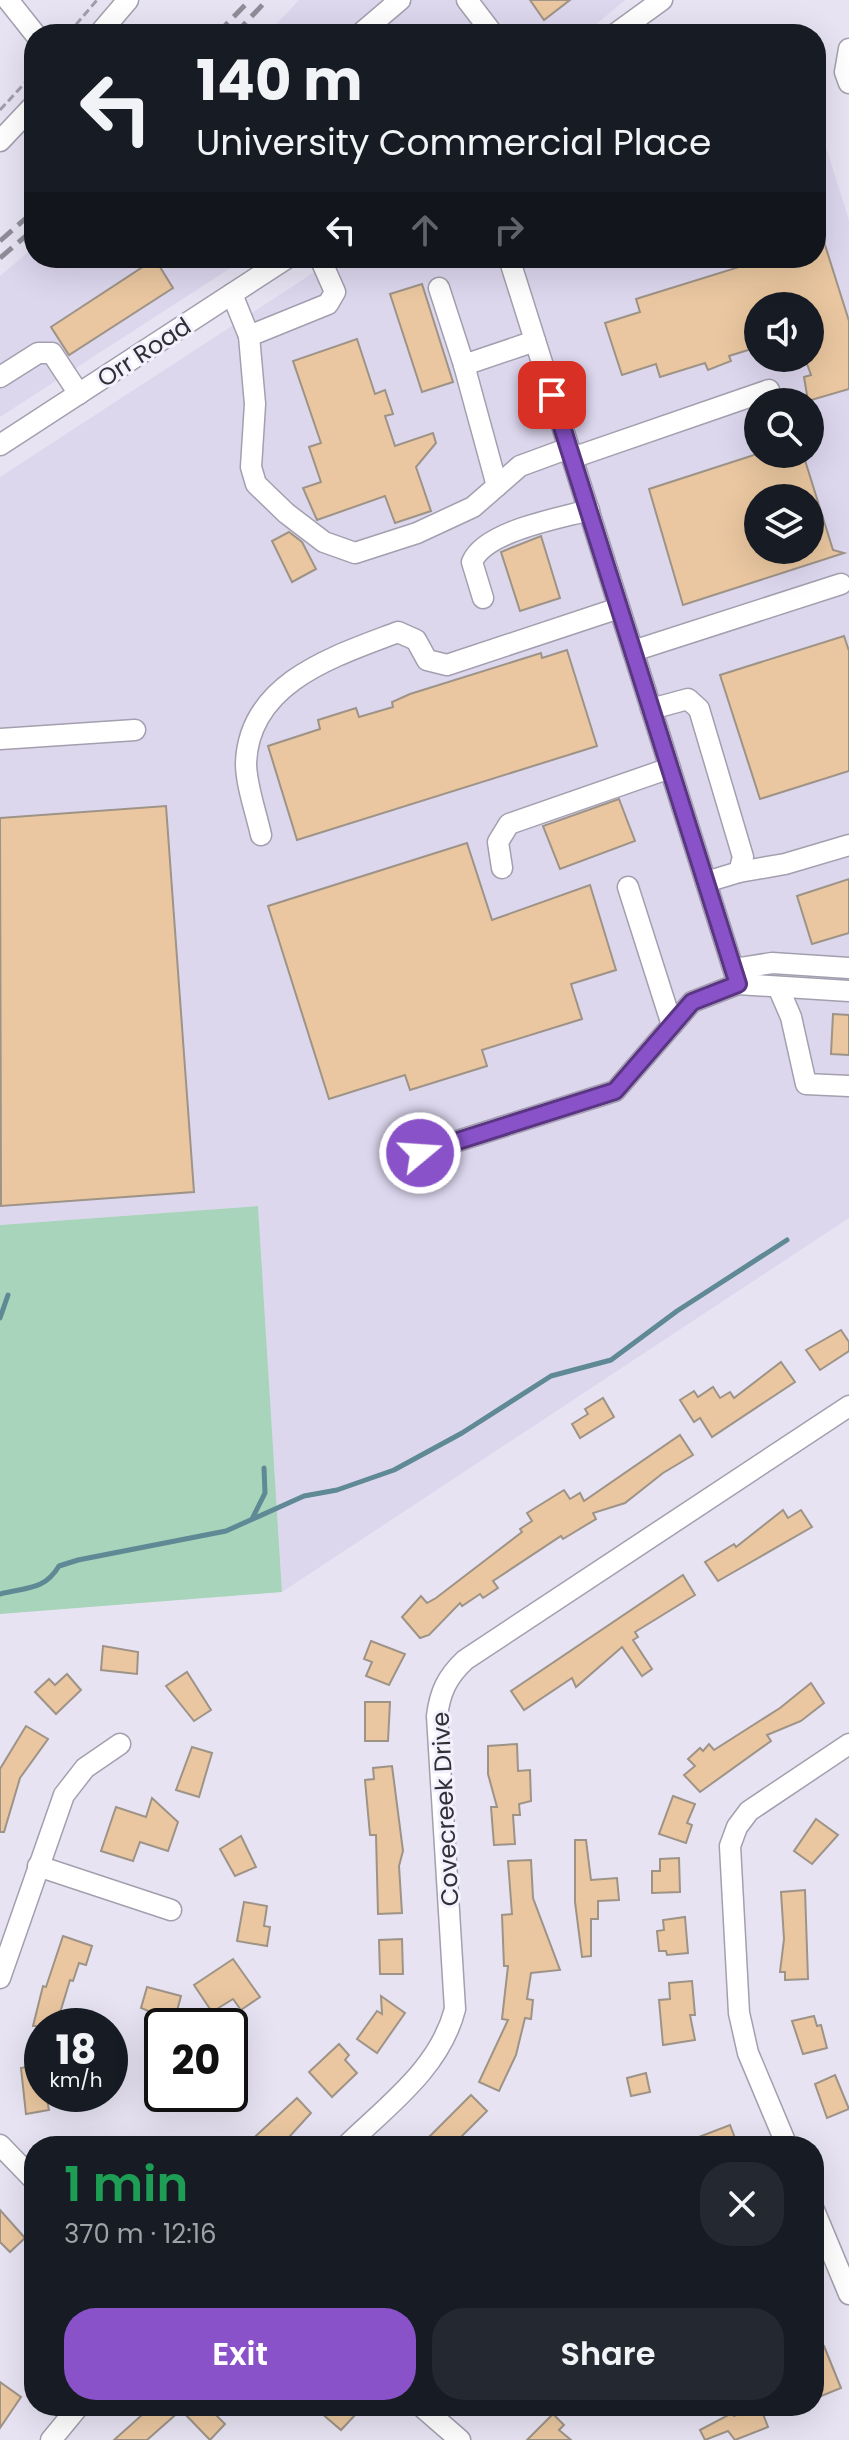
<!DOCTYPE html>
<meta charset="utf-8">
<style>
body{margin:0;font-family:Poppins,sans-serif;background:#242831;color:#f1f3f6;height:100vh;display:flex;flex-direction:column;font-size:30px;white-space:nowrap}
*{box-sizing:border-box;margin:0}
p{font-size:26px;color:#9ea1a6}
.icon{flex:none;width:44px;height:44px;fill:none;stroke:currentColor;stroke-width:2;stroke-linecap:round;stroke-linejoin:round}
.map{position:relative;flex:1;overflow:hidden}
.panel{position:absolute;left:24px;top:2136px;width:800px;height:280px;display:flex;flex-direction:column;background:#171b24;border-radius:32px;box-shadow:0 8px 32px #0002}
.panel>*{flex:none}
.top-card{position:absolute;left:24px;top:24px;width:802px;height:244px;border-radius:32px;box-shadow:0 8px 32px #0002;background:#171b24;color:#f1f3f6;overflow:hidden}
.tools{position:absolute;left:744px;top:292px;display:grid;gap:16px}
.tools a{display:grid;place-items:center;width:80px;height:80px;border-radius:50%;background:#171b24;box-shadow:0 8px 32px #0002;font-size:40px}
.speed{position:absolute;left:24px;top:2008px;display:flex;gap:16px;font-size:40px;font-weight:700;text-align:center}
.speed>*{display:grid;place-content:center;width:104px;height:104px;border-radius:50%;background:#171b24;box-shadow:0 8px 32px #0002;line-height:1}
.speed small{font-size:20px;font-weight:400}
.speed .limit{border:4px solid #111;border-radius:12px;background:#fff;color:#111}
.pin{position:absolute;display:grid;place-items:center;width:68px;height:68px;color:#fff;margin:-34px;border-radius:16px;box-shadow:0 4px 12px #0006}
.me{position:absolute;width:88px;margin:-44px;rotate:72deg;stroke-linejoin:round;filter:drop-shadow(0 0 6px #0008)}
.turn{display:flex;align-items:center;gap:28px;height:168px;padding:0 40px;font-size:36px}
.turn .icon{width:104px;height:104px;stroke-width:2.5}
.turn b{display:block;font-size:56px;line-height:68px}
.lanes{display:flex;align-items:center;height:76px;padding:0 40px;background:#0003;justify-content:center;gap:40px;direction:ltr}
.lanes .off{opacity:.35}
.round{display:grid;place-items:center;flex:none;width:84px;height:84px;border-radius:32px;background:#242831}
.summary{display:flex;align-items:center;justify-content:space-between;height:136px;padding:0 40px}
h1{font-size:48px;font-weight:600;line-height:60px;color:#1e9e55}
.cta{display:flex;gap:16px;margin-top:auto;padding:16px 40px}
.cta a{flex:1;height:92px;border-radius:32px;background:#8952c9;color:#fff;font-size:32px;font-weight:600;line-height:92px;text-align:center}
.cta a+a{background:#242831;color:#f1f3f6}
.map>svg:first-child{display:block}
.built{fill:#ddd7ee;fill-rule:evenodd}
.green{fill:#a7d4ba}
.lines{fill:none;stroke-linecap:round;stroke-linejoin:round}
.stream{stroke:#5e8995;stroke-width:5}
.building{fill:#eac7a0;stroke:#9e9387;stroke-width:2;fill-rule:evenodd}
.minor-casing{stroke:#a39fae;stroke-width:23}
.path{stroke:#a19eab;stroke-width:3;stroke-dasharray:8 4;stroke-linecap:butt}
.minor{stroke:#fff;stroke-width:20}
.rail{stroke:#8f8d98;stroke-width:5;stroke-dasharray:16 8;stroke-linecap:butt}
.route-casing{stroke:#593583;stroke-width:20}
.route{stroke:#8952c9;stroke-width:14}
.labels{text-anchor:middle;dominant-baseline:central;stroke-width:6;stroke-linejoin:round;paint-order:stroke}
.street-label{font-size:24px;fill:#313036;stroke:#f4f1fe}
</style>
<div class="map">
<svg width="849" height="2440" viewBox="0 0 849 2440">
<rect width="100%" height="100%" fill="#e7e3f3"/>
<!-- built -->
<g class="built">
<polygon points="299,0 625,0 585,34 267,34"/>
<path d="M 816,116 L 849,220 L 849,1218 L 282,1592 L 258,1206 L 0,1225 L 0,477 L 336,258 L 816,258 ZM 758,306 L 810,306 L 810,358 L 758,358 ZM 758,402 L 810,402 L 810,454 L 758,454 ZM 758,498 L 810,498 L 810,550 L 758,550 Z"/>
<polygon points="34,247 34,258 246,258 0,417 0,276"/>
</g>
<!-- green -->
<polygon class="green" points="258,1206 282,1592 0,1614 0,1225"/>
<g class="lines">
<!-- stream -->
<g class="stream">
<polyline points="0,1318 8,1295"/>
<polyline points="253,1517 265,1493 264,1468"/>
<path d="M 0,1594 C 26,1587 44,1591 59,1566 L 78,1560 L 226,1531 L 304,1496 L 337,1490 L 394,1470 L 462,1433 L 551,1376 L 611,1360 L 677,1311 L 787,1240"/>
</g>
</g>
<!-- building -->
<g class="building">
<polygon points="530,0 570,0 544,20"/>
<polygon points="819,226 849,321 849,389 808,401 804,377 811,375 805,358 810,358 810,306 758,306 758,347 729,356 731,361 708,370 705,363 660,377 656,364 622,375 605,323 640,312 636,299 768,258 816,258 816,227"/>
<polygon points="155,259 173,288 69,355 51,327"/>
<polygon points="422,284 453,382 422,392 390,294"/>
<polygon points="357,339 375,394 385,390 393,414 385,416 395,446 433,433 436,443 416,467 431,511 395,523 385,496 317,520 303,488 321,482 309,447 321,443 293,361"/>
<path d="M 757,454 L 803,454 L 833,550 L 844,553 L 683,605 L 649,489 ZM 758,498 L 810,498 L 810,550 L 758,550 Z"/>
<polygon points="289,532 302,542 316,569 292,582 272,541"/>
<polygon points="541,536 560,598 520,611 501,552"/>
<polygon points="844,636 849,651 849,771 760,799 720,675"/>
<polygon points="567,650 597,746 297,840 268,746 320,729 318,720 356,708 359,717 393,707 392,702 410,694 541,653 542,658"/>
<polygon points="619,799 635,841 560,869 543,826"/>
<polygon points="166,806 194,1192 1,1206 0,818"/>
<polygon points="467,843 492,920 590,885 616,970 571,984 582,1019 482,1050 487,1066 410,1090 405,1075 329,1099 268,906"/>
<polygon points="849,879 849,933 812,944 797,896"/>
<polygon points="833,1014 849,1015 849,1055 831,1054"/>
<polygon points="841,1330 849,1342 849,1351 820,1370 806,1350"/>
<polygon points="781,1362 795,1382 712,1437 700,1418 694,1422 680,1400 694,1391 698,1397 713,1387 720,1398 730,1392 734,1398"/>
<polygon points="603,1398 614,1417 580,1438 572,1424 588,1414 585,1409"/>
<polygon points="680,1435 693,1455 663,1473 625,1503 593,1513 596,1519 563,1539 561,1536 493,1581 498,1588 483,1598 480,1594 462,1606 460,1603 429,1635 420,1638 402,1617 421,1596 427,1603 436,1598 522,1532 520,1529 532,1521 527,1513 564,1490 570,1499 580,1493 584,1501"/>
<polygon points="783,1510 788,1518 801,1510 812,1527 718,1581 705,1562 734,1544 736,1547"/>
<polygon points="683,1575 695,1595 635,1632 638,1637 633,1640 652,1669 642,1676 622,1647 576,1687 572,1678 524,1710 511,1691"/>
<polygon points="371,1641 405,1654 389,1685 366,1676 372,1662 364,1659"/>
<polygon points="103,1646 138,1652 137,1674 101,1670"/>
<polygon points="187,1672 211,1710 194,1721 166,1686"/>
<polygon points="67,1674 81,1690 56,1714 35,1692 49,1679 55,1685"/>
<polygon points="811,1683 824,1703 801,1721 767,1735 771,1741 700,1792 684,1775 695,1766 688,1759 700,1748 703,1751 709,1744 714,1750 780,1708"/>
<polygon points="365,1702 390,1702 388,1741 365,1741"/>
<polygon points="26,1726 48,1739 20,1778 4,1832 0,1832 0,1769"/>
<polygon points="517,1744 518,1771 530,1770 531,1801 519,1804 520,1815 513,1815 515,1844 494,1845 491,1807 497,1807 488,1774 488,1746"/>
<polygon points="192,1747 212,1753 199,1797 176,1790"/>
<polygon points="392,1766 403,1851 399,1866 402,1913 378,1914 376,1835 370,1835 365,1780 374,1779 373,1768"/>
<polygon points="673,1796 695,1804 687,1823 692,1825 686,1843 659,1834"/>
<polygon points="152,1798 178,1822 168,1851 140,1842 133,1861 101,1851 116,1807 146,1817"/>
<polygon points="816,1819 838,1835 812,1864 794,1851"/>
<polygon points="241,1836 256,1867 235,1876 220,1849"/>
<polygon points="575,1840 586,1840 591,1880 617,1878 619,1900 598,1901 598,1919 591,1919 591,1956 582,1957 575,1902"/>
<polygon points="679,1858 680,1892 652,1893 652,1871 660,1871 660,1859"/>
<polygon points="531,1860 533,1898 560,1970 531,1973 527,1999 533,2000 531,2019 525,2018 516,2055 499,2091 479,2082 508,2020 502,2019 508,1966 504,1966 502,1915 512,1914 508,1861"/>
<polygon points="805,1890 808,1979 785,1980 785,1972 780,1972 784,1939 781,1892"/>
<polygon points="244,1902 267,1906 264,1926 270,1927 267,1946 237,1941"/>
<polygon points="685,1917 688,1953 667,1955 666,1951 659,1951 657,1931 664,1930 663,1920"/>
<polygon points="63,1936 92,1946 86,1965 79,1963 73,1981 70,1980 56,2026 33,2026 43,1986 46,1987"/>
<polygon points="402,1939 403,1974 380,1974 379,1940"/>
<polygon points="233,1959 260,1997 241,2010 233,1999 212,2012 194,1985"/>
<polygon points="692,1981 695,2015 690,2015 695,2040 663,2045 659,2000 670,1999 669,1983"/>
<polygon points="147,1987 181,1996 174,2022 141,2008"/>
<polygon points="381,1996 405,2013 377,2053 357,2039 377,2011 382,2014"/>
<polygon points="814,2016 817,2026 821,2025 827,2048 803,2054 792,2021"/>
<polygon points="339,2044 349,2055 345,2060 357,2073 332,2097 309,2072"/>
<polygon points="42,2064 42,2094 46,2094 49,2110 26,2114 21,2068"/>
<polygon points="646,2073 650,2092 631,2096 627,2078"/>
<polygon points="835,2075 849,2109 827,2118 815,2084"/>
<polygon points="471,2095 487,2111 452,2146 420,2146"/>
<polygon points="297,2098 311,2113 281,2146 245,2146"/>
<polygon points="730,2125 738,2146 678,2146 678,2145"/>
<polygon points="0,2210 25,2238 10,2252 0,2242"/>
<polygon points="824,2346 841,2388 814,2399 814,2350"/>
<polygon points="0,2382 21,2397 0,2428"/>
<polygon points="152,2406 207,2406 225,2424 210,2440 181,2410 147,2440 114,2440"/>
<polygon points="313,2406 347,2406 356,2414 341,2430"/>
<polygon points="760,2406 768,2427 735,2440 728,2431 705,2440 700,2430 732,2413 734,2416"/>
<polygon points="553,2414 564,2425 559,2430 571,2440 527,2440"/>
</g>
<g class="lines">
<!-- minor casing -->
<g class="minor-casing">
<g id="minor">
<polyline points="8,0 35,34"/>
<polyline points="467,0 493,34"/>
<polyline points="99,34 128,0"/>
<polyline points="360,34 400,0"/>
<polyline points="615,34 662,0"/>
<polyline points="849,49 845,72 849,83"/>
<polyline points="0,141 34,105"/>
<polyline points="509,258 738,984"/>
<polyline points="439,288 464,365 535,341"/>
<polyline points="232,294 249,336 328,304 335,292 320,258"/>
<polyline points="249,336 255,404 251,467 256,484 286,513 324,542 355,553 417,533 473,507 520,466 569,448"/>
<polyline points="464,365 497,486"/>
<polyline points="0,377 38,353 52,353 79,394"/>
<polyline points="0,445 287,258"/>
<polyline points="572,458 769,390"/>
<path d="M 483,598 L 472,562 C 485,531 557,519 589,510"/>
<polyline points="633,651 841,584"/>
<polyline points="651,709 688,699 699,709 743,857 739,872 706,882"/>
<polyline points="0,739 135,730"/>
<path d="M 261,835 C 256,812 246,785 246,763 C 249,682 335,656 398,632 L 416,640 L 427,660 L 447,665 L 619,608"/>
<polyline points="502,868 498,842 509,824 670,768"/>
<polyline points="739,872 785,864 849,845"/>
<polyline points="628,887 672,1025"/>
<polyline points="734,969 772,963 849,968"/>
<polyline points="778,987 791,1017 806,1084 849,1086"/>
<polyline points="420,1153 615,1091 692,1002 738,984 849,991"/>
<polyline points="38,1866 171,1910"/>
<polyline points="0,1978 64,1795 85,1768 120,1744"/>
<polyline points="0,2145 34,2180"/>
<path d="M 346,2146 C 388,2105 440,2068 455,2009 L 437,1716 C 440,1692 447,1677 465,1660 L 849,1406"/>
<polyline points="787,2146 748,2053 739,2013 730,1846 737,1827 749,1811 849,1744"/>
<polyline points="814,2210 849,2294"/>
<polyline points="421,2406 460,2440"/>
<polyline points="51,2440 79,2406"/>
</g>
</g>
<!-- path -->
<g class="path">
<polyline points="68,34 97,0"/>
<polyline points="0,110 34,73"/>
</g>
<!-- minor -->
<use href="#minor" class="minor"/>
<!-- rail -->
<g class="rail">
<polyline points="217,34 250,0"/>
<polyline points="235,34 267,0"/>
<polyline points="0,241 34,211"/>
<polyline points="0,258 34,229"/>
</g>
</g>
<g class="lines">
<!-- route casing -->
<g class="route-casing">
<polyline id="route" points="420,1153 615,1091 692,1002 738,984 552,395"/>
</g>
<!-- route -->
<use href="#route" class="route"/>
</g>
<g class="labels">
<!-- street labels -->
<g class="street-label">
<text transform="translate(144 352) rotate(-33)">Orr Road</text>
<text transform="translate(445 1809) rotate(-93)">Covecreek Drive</text>
</g>
</g>
</svg>
<div class="tools">
<a><svg class="icon" aria-label="sound" viewBox="0 0 24 24"><path d="M4 9h4l5-4v14l-5-4H4zM17 9q2 3 0 6"/></svg></a>
<a><svg class="icon" aria-label="search" viewBox="0 0 24 24"><circle cx="10" cy="10" r="6"/><path d="M15 15l6 6"/></svg></a>
<a><svg class="icon" aria-label="layers" viewBox="0 0 24 24"><path d="M12 4l9 5-9 5-9-5zM3 14l9 5 9-5"/></svg></a>
</div>
<div class="speed"><div>18<small>km/h</small></div><div class="limit">20</div></div>
<div class="pin" style="left:552px;top:395px;background:#d93025"><svg class="icon" aria-label="arrive" viewBox="0 0 24 24"><path d="M6 21V4h12l-3 4 3 4H6"/></svg></div>
<svg class="me" style="left:420px;top:1153px" viewBox="-20 -20 40 40"><circle r="17" fill="#8952c9" stroke="#fff" stroke-width="3"/><path d="M0-11L8 9 0 5-8 9z" fill="#fff"/></svg>
<div class="top-card">
<div class="turn"><svg class="icon" aria-label="left" viewBox="0 0 24 24"><path d="M17 20v-9H6M10 6l-5 5 5 5"/></svg><div><b>140 m</b>University Commercial Place</div></div>
<div class="lanes"><svg class="icon" aria-label="left" viewBox="0 0 24 24"><path d="M17 20v-9H6M10 6l-5 5 5 5"/></svg><svg class="icon off" aria-label="ahead" viewBox="0 0 24 24"><path d="M12 20V5M6 11l6-6 6 6"/></svg><svg class="icon off" aria-label="right" viewBox="0 0 24 24"><path d="M7 20v-9h11M14 6l5 5-5 5"/></svg></div>
</div>
<section class="panel">
<div class="summary"><div><h1>1 min</h1><p>370 m · 12:16</p></div><a class="round"><svg class="icon" aria-label="close" viewBox="0 0 24 24"><path d="M6 6l12 12M18 6L6 18"/></svg></a></div>
<div class="cta"><a>Exit</a><a>Share</a></div>
</section>
</div>
